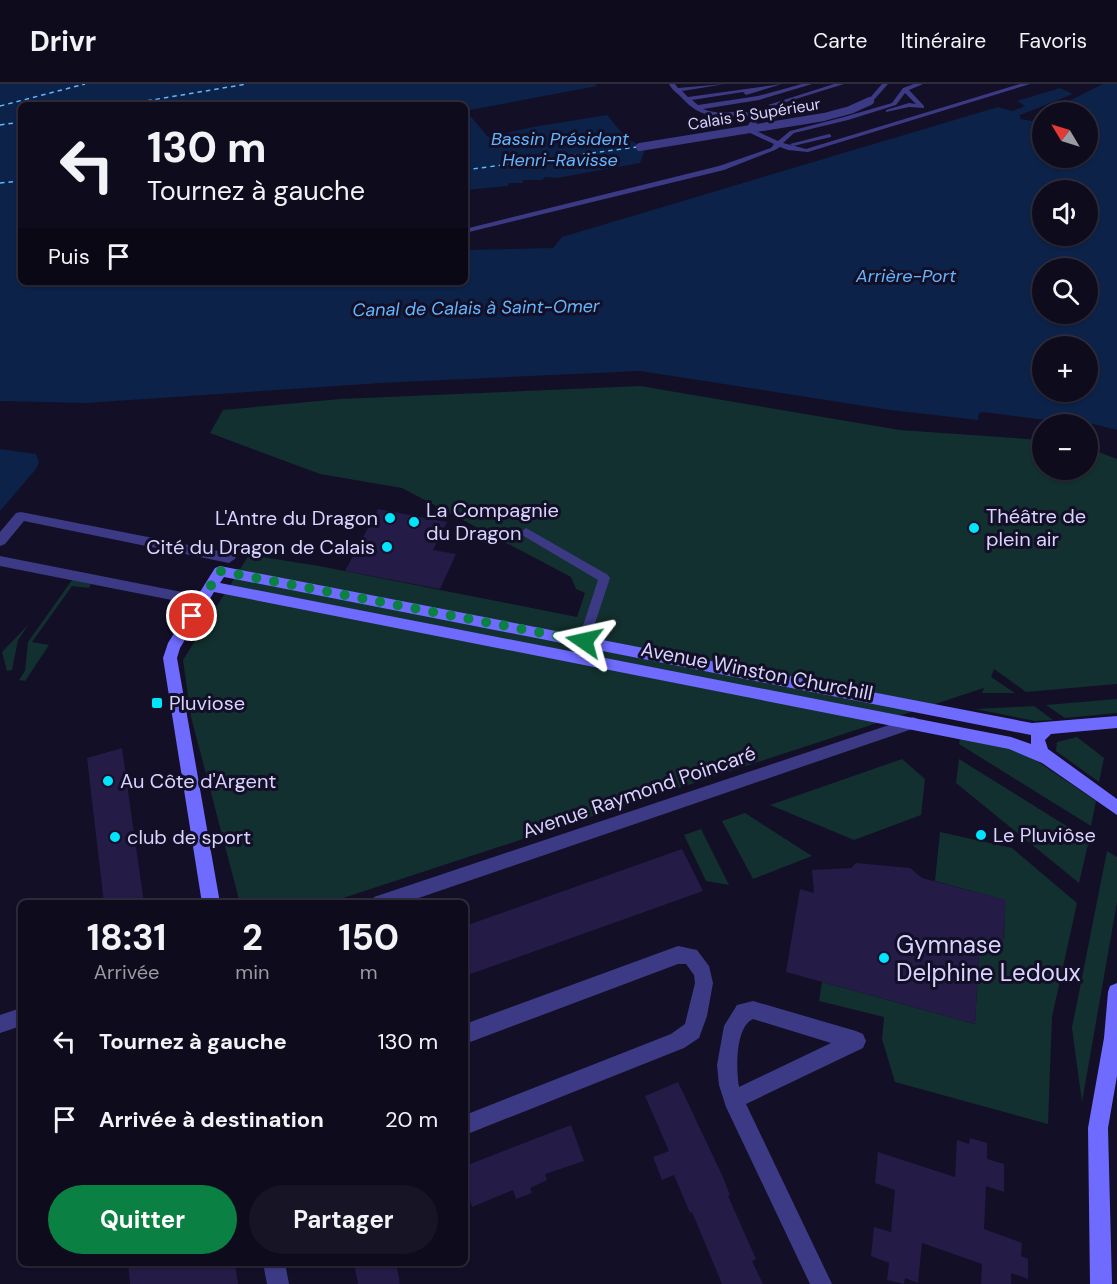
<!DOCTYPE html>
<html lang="fr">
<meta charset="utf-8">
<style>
body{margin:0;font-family:"DM Sans",sans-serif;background:#171425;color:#f1f3f6;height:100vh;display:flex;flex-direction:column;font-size:22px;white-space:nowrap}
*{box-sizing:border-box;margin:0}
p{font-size:20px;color:#9b9ba3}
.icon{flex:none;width:33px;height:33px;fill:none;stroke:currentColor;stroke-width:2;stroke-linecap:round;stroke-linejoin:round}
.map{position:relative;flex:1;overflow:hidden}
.details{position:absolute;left:18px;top:816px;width:450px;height:366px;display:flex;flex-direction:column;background:#0e0b1c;border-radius:9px;box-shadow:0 2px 4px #0004,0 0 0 2px #2e2b3b}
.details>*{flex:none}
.top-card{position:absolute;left:18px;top:18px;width:450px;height:183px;border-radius:9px;box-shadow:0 2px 4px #0004,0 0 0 2px #2e2b3b;background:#0e0b1c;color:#f1f3f6;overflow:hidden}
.needle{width:39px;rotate:308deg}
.controls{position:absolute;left:1032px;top:18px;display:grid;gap:12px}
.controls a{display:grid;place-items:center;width:66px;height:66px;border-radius:50%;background:#0e0b1c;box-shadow:0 2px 4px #0004,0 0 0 2px #2e2b3b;font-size:30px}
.pin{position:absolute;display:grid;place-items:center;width:51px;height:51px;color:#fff;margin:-26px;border:3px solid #fff;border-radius:50%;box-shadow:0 2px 6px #0007}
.me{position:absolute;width:66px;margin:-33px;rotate:281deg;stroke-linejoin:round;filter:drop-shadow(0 0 4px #0008)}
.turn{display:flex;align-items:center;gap:21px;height:126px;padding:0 30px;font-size:27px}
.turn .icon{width:78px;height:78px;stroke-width:2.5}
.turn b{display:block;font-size:42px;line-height:51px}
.then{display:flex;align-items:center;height:57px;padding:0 30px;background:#0003;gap:12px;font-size:22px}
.eta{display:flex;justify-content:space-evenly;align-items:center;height:102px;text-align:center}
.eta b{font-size:36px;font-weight:700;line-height:42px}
.cta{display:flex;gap:12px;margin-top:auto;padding:12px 30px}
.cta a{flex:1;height:69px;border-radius:36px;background:#0b8043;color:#fff;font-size:24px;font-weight:700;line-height:69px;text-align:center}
.cta a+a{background:#171425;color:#f1f3f6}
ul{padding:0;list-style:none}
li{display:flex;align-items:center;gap:18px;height:78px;padding:0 30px}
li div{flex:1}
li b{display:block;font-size:22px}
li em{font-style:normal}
header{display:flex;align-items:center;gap:36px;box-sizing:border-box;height:84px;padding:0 30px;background:#0e0b1c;border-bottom:2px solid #2e2b3b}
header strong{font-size:28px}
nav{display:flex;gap:33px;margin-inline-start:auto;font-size:21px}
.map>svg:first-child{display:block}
.green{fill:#12302f}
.water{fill:#0c2248;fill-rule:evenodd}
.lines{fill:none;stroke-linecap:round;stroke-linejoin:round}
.ferry{stroke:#62b6ff;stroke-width:1.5;stroke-dasharray:4.5 4;stroke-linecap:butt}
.building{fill:#241b47}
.lane{fill:#3d3a85;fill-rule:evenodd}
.street{fill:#3d3a85;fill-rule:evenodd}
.secondary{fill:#6f6bff;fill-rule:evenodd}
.lane-bridge{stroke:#3d3a85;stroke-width:8}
.route{stroke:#0b8043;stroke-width:10;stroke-dasharray:0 18}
.poi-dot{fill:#00e5ff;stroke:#130f26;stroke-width:2}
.labels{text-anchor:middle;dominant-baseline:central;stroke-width:6;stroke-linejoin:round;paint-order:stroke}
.far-street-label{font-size:16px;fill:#d9d4ff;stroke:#130f26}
.far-water-label{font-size:18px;font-style:italic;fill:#62b6ff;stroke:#130f26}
.poi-label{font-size:20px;fill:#d9d4ff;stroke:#130f26;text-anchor:start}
.street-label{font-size:20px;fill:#d9d4ff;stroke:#130f26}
.near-poi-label{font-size:24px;fill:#d9d4ff;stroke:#130f26;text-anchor:start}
</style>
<header>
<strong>Drivr</strong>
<nav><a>Carte</a><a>Itinéraire</a><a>Favoris</a></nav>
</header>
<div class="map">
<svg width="1117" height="1200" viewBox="0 0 1117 1200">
<rect width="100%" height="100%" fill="#130f26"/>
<!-- green -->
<g class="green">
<polygon points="640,302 900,346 1042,356 1042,386 1088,386 1088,364 1117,375 1117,600 1026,608 994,585 991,593 1015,609 982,609 984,604 328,819 240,819 191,633 183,576 249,471 319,482 577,533 585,509 576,505 571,493 402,404 320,390 210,349 223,326 340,315"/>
<polygon points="72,496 91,500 89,504 72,502 32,558 49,561 25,597 19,596 25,587 28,558"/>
<polygon points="29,540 18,556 12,586 7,587 2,568"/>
<polygon points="1117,615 1117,629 1065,634 1046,621"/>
<polygon points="1034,622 1053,636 1035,637 975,625"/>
<polygon points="1077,653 1104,674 1099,698 1056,667 1057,658"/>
<polygon points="960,654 1011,663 1028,671 1096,717 1091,742 959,660"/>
<polygon points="902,675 925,695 921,731 854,756 770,721"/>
<polygon points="959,675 1089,756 1079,799 956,699"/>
<polygon points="745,729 812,772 753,795 722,737"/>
<polygon points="701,745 729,801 706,797 684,751"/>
<polygon points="940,748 1012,764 1077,819 1052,933 1048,1040 895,998 882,955 884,933 819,917 822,898 975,940 980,852 1004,854 1005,816 935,797"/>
<polygon points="1107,767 1117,773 1117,818 1082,1018 1072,944"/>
</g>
<!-- water -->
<g class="water">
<path d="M 0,0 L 595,0 L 597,2 L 470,26 L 467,28 L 488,53 L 533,43 L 607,31 L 628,56 L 636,59 L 644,68 L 640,79 L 557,94 L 545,93 L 542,96 L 523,96 L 523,99 L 509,99 L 508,102 L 467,106 L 465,109 L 465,21 L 21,21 L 21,198 L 465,198 L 465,166 L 553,164 L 562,153 L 998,23 L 1012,27 L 1025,22 L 1017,17 L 1060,4 L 1073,10 L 1020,31 L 1020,35 L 1032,37 L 1042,31 L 1042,74 L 1088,74 L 1088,28 L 1046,28 L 1103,0 L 1117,0 L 1117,346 L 1085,338 L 1053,334 L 1053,337 L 983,328 L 979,329 L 978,336 L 890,326 L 640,287 L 381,299 L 86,319 L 0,317 ZM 1042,106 L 1088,106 L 1088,152 L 1042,152 ZM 1042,184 L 1088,184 L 1088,230 L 1042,230 ZM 1042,262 L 1088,262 L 1088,308 L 1042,308 Z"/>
<polygon points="0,365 36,370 39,378 36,385 0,427"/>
</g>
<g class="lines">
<!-- ferry -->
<g class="ferry">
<polyline points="122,21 247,0"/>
<polyline points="0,22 85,0"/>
<polyline points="0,41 21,38"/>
<polyline points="465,86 637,63"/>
<polyline points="0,99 21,97"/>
</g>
</g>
<!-- building -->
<g class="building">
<polygon points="378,425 447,438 433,466 456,470 440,505 345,487"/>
<polygon points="122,664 130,721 144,819 104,819 87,674"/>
<polygon points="682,765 703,807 465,892 465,842"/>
<polygon points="856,779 910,784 922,794 1006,816 1003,859 980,852 975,940 786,888 800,805 814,809 812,786 851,784"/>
<polygon points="678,998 722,1091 730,1111 728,1112 756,1175 752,1177 763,1200 722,1200 692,1128 690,1129 674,1091 662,1096 653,1073 669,1067 645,1012"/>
<polygon points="571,1041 584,1077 545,1090 547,1096 530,1104 532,1109 516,1115 513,1106 472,1123 465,1099 465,1082"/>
<polygon points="970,1054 987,1059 987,1075 1004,1080 1004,1108 986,1102 984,1145 1022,1159 1021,1172 1028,1175 1028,1195 1011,1189 1011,1200 981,1200 982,1180 922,1159 918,1199 905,1194 904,1200 887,1196 889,1179 871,1172 874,1143 891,1148 895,1106 875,1099 878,1068 955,1093 957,1056 969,1060"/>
<polygon points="128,1179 235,1179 238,1200 130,1200"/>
<polygon points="354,1179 396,1179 400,1200 358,1200"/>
</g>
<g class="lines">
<!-- lane -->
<g class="lane">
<path d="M 669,0 L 675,0 L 678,4 L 725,0 L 682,7 L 688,13 L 782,0 L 746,11 L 743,8 L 692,16 L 698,21 L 758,12 L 802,0 L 812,0 L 759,16 L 703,25 C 722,33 742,23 760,31 L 754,46 L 778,57 L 790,47 L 844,33 L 892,19 L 903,4 L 914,0 L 923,0 L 909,6 L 924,22 L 924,24 L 909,23 L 886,28 L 886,26 L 909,19 L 916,20 L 905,9 L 896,21 L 848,36 L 794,49 L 783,59 L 806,65 L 1020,0 L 1030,0 L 808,68 L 788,66 L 780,63 L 775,66 L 724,86 L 465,149 L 465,145 L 719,82 L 771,64 L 774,60 L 748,48 L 748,41 L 754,33 C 721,29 705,40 681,13 C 676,8 672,6 669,0 Z"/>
<polygon points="834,0 844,0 773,22 768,21"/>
<polygon points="882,0 888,0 872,18 868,18 868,16"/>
<polygon points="829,50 831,51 831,53 793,62 790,60"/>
<polygon points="526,444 608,491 610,494 588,560 580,560 578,557 598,496 522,451 521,448"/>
</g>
<!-- street -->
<g class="street">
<polygon points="21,428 229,469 236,474 229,479 24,437 5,460 0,462 0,448 16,429"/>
<polygon points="0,472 202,512 209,517 202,522 0,482"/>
<polygon points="913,633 918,635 921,639 918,643 404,819 371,819 374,813 380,811"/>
<polygon points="678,862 697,866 709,882 713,899 707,932 699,954 684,964 465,1051 465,1031 671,950 685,940 695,899 694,891 686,880 678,880 465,960 465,940"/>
<path d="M 753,917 L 856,947 L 863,950 L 866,957 L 863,964 L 746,1020 L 832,1200 L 810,1200 L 726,1023 L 719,1001 L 717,981 L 724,942 L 737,921 ZM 753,935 L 831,959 L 739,1003 C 736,986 735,943 753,935 Z"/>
<polygon points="21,924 21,942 0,949 0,931"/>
<polygon points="263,1179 285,1179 289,1200 267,1200"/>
</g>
<!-- secondary -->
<g class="secondary">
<path d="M 220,482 L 1032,639 L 1117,632 L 1117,644 L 1051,650 L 1045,656 L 1048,665 L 1117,715 L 1117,731 L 1042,679 L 1009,665 L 214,508 L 180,564 L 177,574 L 220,819 L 202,819 L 163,574 L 168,559 L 215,484 ZM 224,493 L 1031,651 L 1031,660 L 1011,653 L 220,499 Z"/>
<polygon points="1117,899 1117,992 1108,1044 1112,1200 1090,1200 1088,1044 1104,954 1108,908 1110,902"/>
</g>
<!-- lane-bridge -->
<polyline class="lane-bridge" points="640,63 824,33 850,26 870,17"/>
</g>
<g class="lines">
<!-- route -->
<polyline class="route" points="192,532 220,487 584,557"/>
</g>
<!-- markers -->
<g class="poi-dot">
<circle cx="390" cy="434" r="6"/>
<circle cx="414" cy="438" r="6"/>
<circle cx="974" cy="444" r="6"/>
<circle cx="387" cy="463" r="6"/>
<rect x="151" y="613" width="12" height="12" rx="3"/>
<circle cx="108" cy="697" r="6"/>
<circle cx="981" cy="751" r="6"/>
<circle cx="115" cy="753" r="6"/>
<circle cx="884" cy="874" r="6"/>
</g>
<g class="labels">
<!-- far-street labels -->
<g class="far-street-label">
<text transform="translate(754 30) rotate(-9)">Calais 5 Supérieur</text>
</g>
<!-- far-water labels -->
<g class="far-water-label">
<text x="560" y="55">Bassin Président<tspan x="560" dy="21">Henri-Ravisse</tspan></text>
<text x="906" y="192">Arrière-Port</text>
<text transform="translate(476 224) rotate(-1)">Canal de Calais à Saint-Omer</text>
</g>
<!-- poi labels -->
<g class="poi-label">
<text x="426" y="426">La Compagnie<tspan x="426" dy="23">du Dragon</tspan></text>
<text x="986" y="432">Théâtre de<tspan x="986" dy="23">plein air</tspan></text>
<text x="378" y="434" text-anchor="end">L'Antre du Dragon</text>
<text x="375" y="463" text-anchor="end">Cité du Dragon de Calais</text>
<text x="169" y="619">Pluviose</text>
<text x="120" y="697">Au Côte d'Argent</text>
<text x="993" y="751">Le Pluviôse</text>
<text x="127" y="753">club de sport</text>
</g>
<!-- street labels -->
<g class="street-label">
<text transform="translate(757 587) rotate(11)">Avenue Winston Churchill</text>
<text transform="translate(639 708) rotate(-19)">Avenue Raymond Poincaré</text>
</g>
<!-- near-poi labels -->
<g class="near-poi-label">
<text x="896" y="860">Gymnase<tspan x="896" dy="28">Delphine Ledoux</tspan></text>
</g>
</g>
</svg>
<div class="controls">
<a><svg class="needle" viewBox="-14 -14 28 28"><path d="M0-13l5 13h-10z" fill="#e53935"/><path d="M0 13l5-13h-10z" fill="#9b9ba3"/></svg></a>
<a><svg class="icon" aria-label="sound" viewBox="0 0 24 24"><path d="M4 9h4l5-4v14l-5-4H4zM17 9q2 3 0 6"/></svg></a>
<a><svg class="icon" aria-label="search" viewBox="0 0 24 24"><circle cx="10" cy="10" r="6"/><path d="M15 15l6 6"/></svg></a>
<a>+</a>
<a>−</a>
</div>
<div class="pin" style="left:192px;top:532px;background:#d93025"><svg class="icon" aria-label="arrive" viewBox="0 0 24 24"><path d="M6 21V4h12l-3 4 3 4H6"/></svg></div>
<svg class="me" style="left:584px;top:557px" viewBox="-20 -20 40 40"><path d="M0-17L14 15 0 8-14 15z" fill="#0b8043" stroke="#fff" stroke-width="4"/></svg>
<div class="top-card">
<div class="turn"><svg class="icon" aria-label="left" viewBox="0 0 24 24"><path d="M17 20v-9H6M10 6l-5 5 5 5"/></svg><div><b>130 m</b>Tournez à gauche</div></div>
<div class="then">Puis<svg class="icon" aria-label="arrive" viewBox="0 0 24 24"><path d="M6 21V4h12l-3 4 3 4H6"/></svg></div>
</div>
<section class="details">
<div class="eta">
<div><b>18:31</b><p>Arrivée</p></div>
<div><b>2</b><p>min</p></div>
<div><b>150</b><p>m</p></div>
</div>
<ul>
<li><svg class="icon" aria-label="left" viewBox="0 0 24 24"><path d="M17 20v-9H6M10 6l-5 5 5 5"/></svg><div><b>Tournez à gauche</b></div><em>130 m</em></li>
<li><svg class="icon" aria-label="arrive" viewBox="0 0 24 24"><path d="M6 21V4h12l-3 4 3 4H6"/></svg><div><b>Arrivée à destination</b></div><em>20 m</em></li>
</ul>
<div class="cta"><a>Quitter</a><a>Partager</a></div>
</section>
</div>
